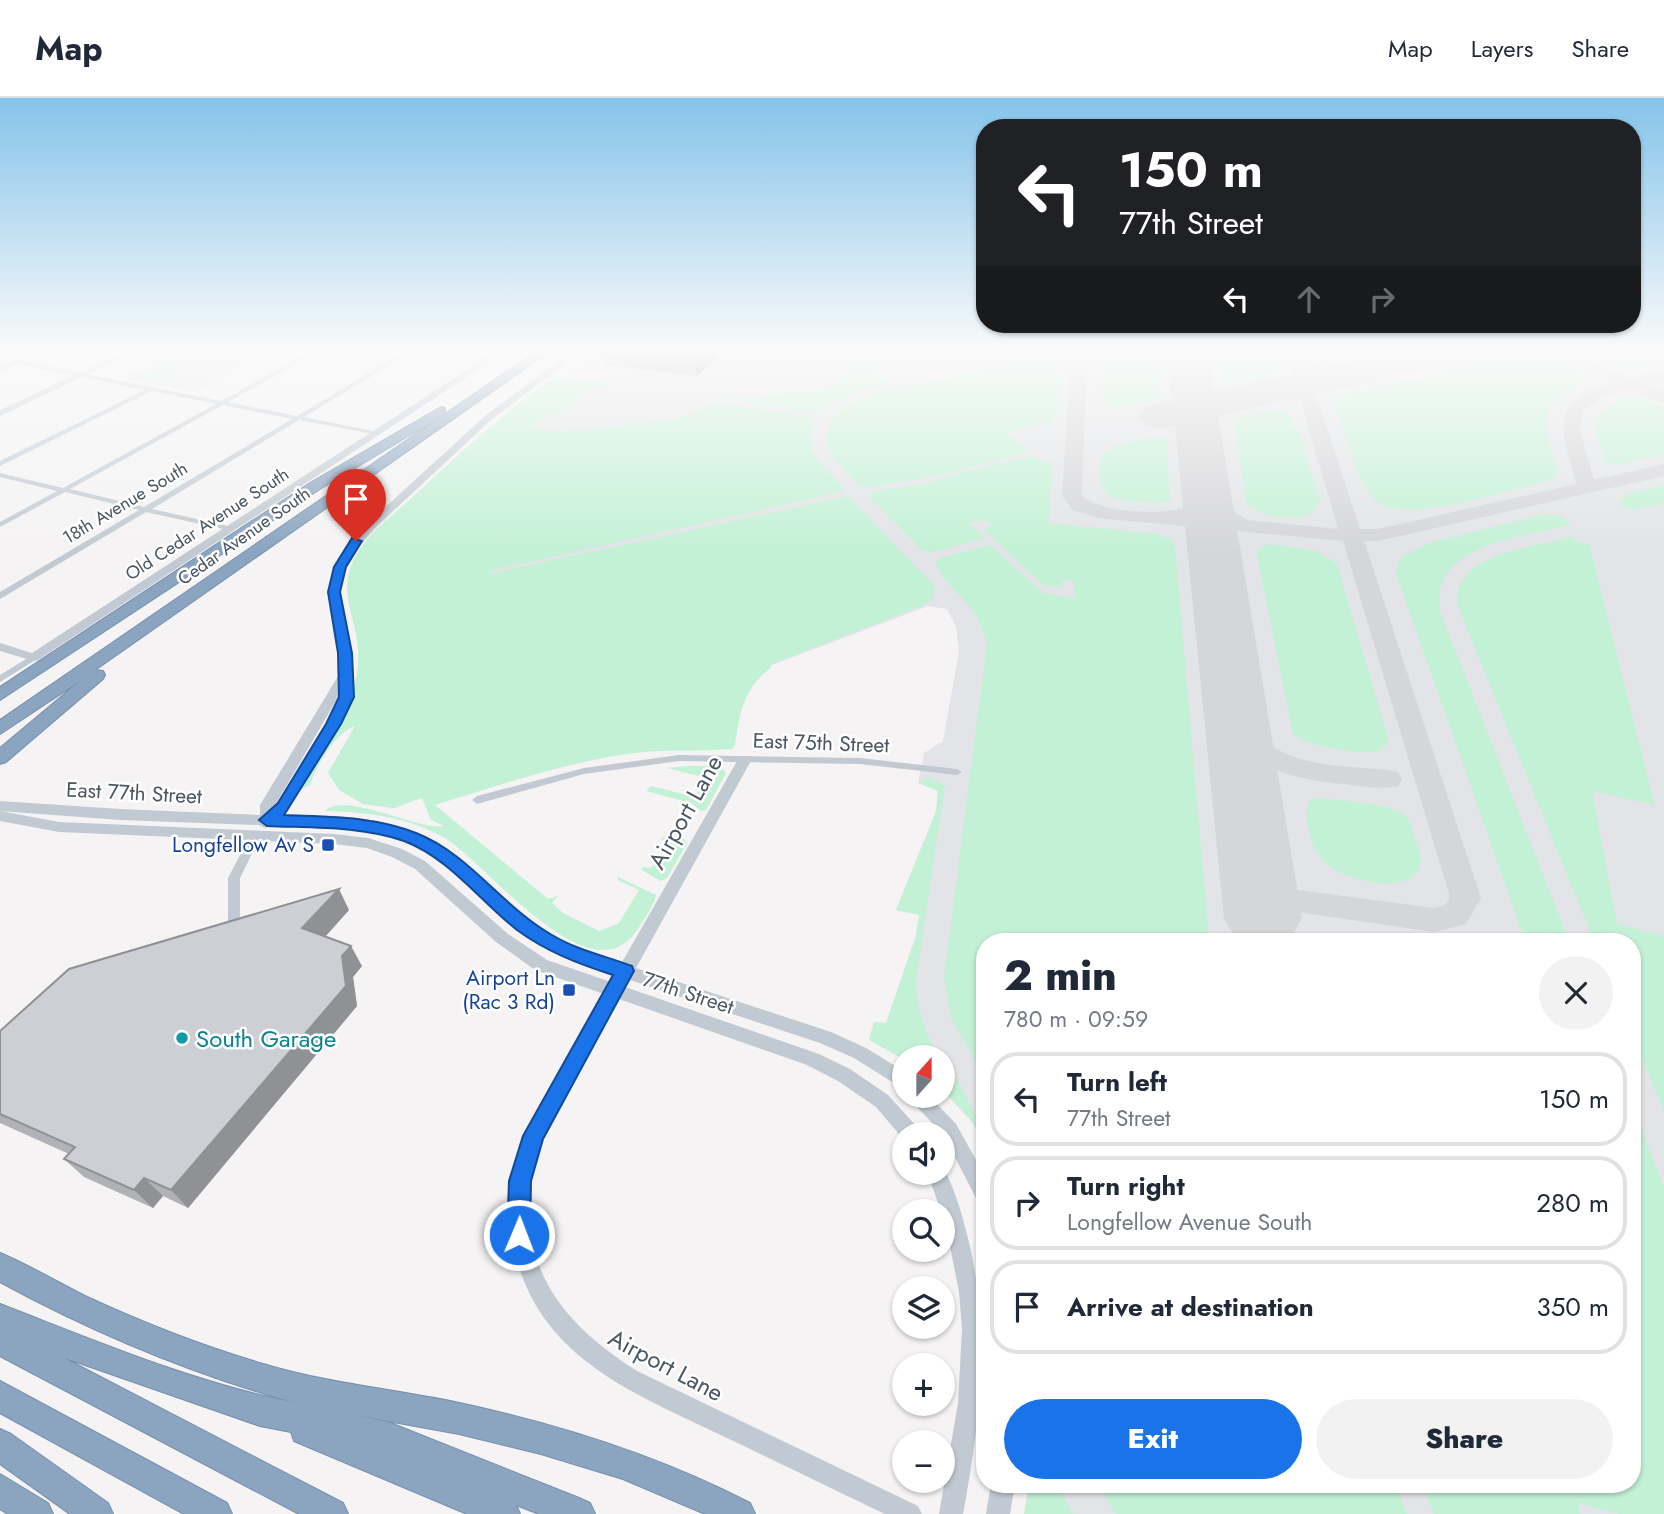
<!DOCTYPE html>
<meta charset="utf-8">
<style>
body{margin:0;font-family:Jost,sans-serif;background:#f2f2f3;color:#1f2937;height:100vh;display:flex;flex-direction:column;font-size:26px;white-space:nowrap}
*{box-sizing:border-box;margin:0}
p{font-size:23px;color:#747a83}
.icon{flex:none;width:38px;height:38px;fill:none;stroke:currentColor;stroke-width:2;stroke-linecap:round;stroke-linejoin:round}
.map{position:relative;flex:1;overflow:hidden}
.drawer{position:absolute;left:976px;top:835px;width:665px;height:560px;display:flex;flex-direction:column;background:#fff;border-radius:28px;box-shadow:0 2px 5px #0004}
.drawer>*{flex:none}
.guide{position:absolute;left:976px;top:21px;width:665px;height:214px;border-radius:28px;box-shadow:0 2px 5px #0004;background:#202124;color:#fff;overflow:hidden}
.needle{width:46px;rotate:21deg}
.fabs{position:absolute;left:892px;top:947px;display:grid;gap:14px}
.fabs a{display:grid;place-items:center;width:63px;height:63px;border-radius:50%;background:#fff;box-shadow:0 2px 5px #0004;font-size:35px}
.pin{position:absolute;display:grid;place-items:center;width:60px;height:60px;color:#fff;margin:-72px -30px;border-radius:50% 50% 50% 0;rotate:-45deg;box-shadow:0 0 7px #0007}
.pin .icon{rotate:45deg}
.me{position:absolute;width:77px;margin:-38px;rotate:1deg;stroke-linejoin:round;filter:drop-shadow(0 0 5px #0008)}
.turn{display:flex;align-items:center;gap:24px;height:147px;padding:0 28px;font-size:32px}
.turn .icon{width:91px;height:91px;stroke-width:2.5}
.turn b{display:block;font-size:49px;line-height:60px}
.lanes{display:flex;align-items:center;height:66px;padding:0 28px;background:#0003;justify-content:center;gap:35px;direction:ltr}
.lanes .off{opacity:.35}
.round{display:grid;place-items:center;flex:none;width:74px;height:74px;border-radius:37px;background:#f2f2f3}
.summary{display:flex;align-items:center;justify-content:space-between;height:119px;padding:0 28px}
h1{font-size:42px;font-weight:800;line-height:52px}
.primary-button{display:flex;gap:14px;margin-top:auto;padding:14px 28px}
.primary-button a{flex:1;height:80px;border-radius:42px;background:#1a73e8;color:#fff;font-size:28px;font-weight:800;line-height:80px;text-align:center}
.primary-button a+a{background:#f2f2f3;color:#1f2937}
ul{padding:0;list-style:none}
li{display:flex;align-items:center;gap:21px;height:94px;margin:0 14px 10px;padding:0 14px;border:4px solid #e0e1e3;border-radius:28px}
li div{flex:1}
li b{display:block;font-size:26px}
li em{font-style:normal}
header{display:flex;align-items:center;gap:42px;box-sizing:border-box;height:98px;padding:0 35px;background:#fff;border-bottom:2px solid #e0e1e3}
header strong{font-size:33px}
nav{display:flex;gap:38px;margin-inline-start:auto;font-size:24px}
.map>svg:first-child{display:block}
.education{fill:#e6e4e5}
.airport{fill:#e2e4e7}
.green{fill:#c3f1d5}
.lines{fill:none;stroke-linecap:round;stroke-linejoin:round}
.taxiway{fill:#d5d6d8;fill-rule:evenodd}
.runway{fill:#d5d6d8;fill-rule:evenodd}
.motorway-casing{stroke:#7690ad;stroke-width:2}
.minor{fill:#c1cad2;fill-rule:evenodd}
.tertiary{fill:#c1cad2;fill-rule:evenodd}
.motorway{fill:#8ba5c1;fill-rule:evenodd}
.wall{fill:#b0b2b7}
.shaded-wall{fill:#909195}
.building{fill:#cdcfd5;stroke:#909195;stroke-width:2}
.route{fill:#1a73e8;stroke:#114b97;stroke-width:2}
.transit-dot{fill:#1a4fb4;stroke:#fff;stroke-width:2.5}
.culture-dot{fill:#0f9aa8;stroke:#fff;stroke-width:2.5}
.labels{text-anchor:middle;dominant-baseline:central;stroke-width:5;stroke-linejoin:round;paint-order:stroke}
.far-street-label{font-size:18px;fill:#4a5661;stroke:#fff}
.street-label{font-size:21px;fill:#4a5661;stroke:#fff}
.transit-label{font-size:21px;fill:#164399;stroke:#fff;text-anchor:end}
.near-street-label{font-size:24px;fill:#4a5661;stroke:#fff}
.near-culture-label{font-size:24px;fill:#0d838f;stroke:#fff;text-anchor:start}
</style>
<header>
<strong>Map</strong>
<nav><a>Map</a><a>Layers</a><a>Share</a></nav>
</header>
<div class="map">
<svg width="1664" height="1416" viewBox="0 0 1664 1416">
<rect width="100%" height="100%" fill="#f5f3f3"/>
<!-- education -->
<polygon class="education" points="162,253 271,253 193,294 122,281 173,256"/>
<!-- airport -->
<polygon class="airport" points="596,253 1664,253 1664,1416 1024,1416 1029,1386 1633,1386 1633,844 985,844 985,1064 980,1055 982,1042 971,1023 943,993 943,959 905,959 905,962 869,942 874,924 886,925 916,838 919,817 896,812 936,713 938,693 918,685 924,655 943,643 959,554 956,529 947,511 928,508 394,710 363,706 331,670 364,613 377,571 562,278"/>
<!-- green -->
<g class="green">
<polygon points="866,253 881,253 890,260 924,253 949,253 901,262 897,267 886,265 873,277 886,281 888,285 857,293 811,315 719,299 741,301 830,292"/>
<polygon points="952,253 1022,253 1007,261 972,268"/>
<path d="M 1037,253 L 1059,253 L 1061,257 L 1057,313 L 1050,325 L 1006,335 L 1029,354 L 924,380 L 866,390 C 856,387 848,376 841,369 C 805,330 843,304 880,293 L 1029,263 L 1034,261 Z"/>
<polygon points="1101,253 1159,253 1161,301 1115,311 1106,308 1100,279"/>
<polygon points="1218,253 1277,253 1278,270 1270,277 1235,286 1224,281"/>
<path d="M 1578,253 L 1664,253 L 1664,264 C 1628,273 1611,269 1578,253 Z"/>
<path d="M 1516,256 C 1539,255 1567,262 1584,278 L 1584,282 C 1533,312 1544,320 1557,372 L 1556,377 L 1551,382 C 1517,390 1399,429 1375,402 C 1354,378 1347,338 1336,309 L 1339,299 Z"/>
<polygon points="165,263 178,266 183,272 167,286 135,280"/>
<path d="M 555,278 L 609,285 L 604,289 L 595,287 L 558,316 L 550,314 L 531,330 L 564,334 L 675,321 L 689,317 L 714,304 L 805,318 L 813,323 C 805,366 825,363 845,393 L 493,472 L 488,476 L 848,398 L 937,491 L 933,492 L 934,499 L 924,507 L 769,567 L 772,569 C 743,590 740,614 735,647 L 732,651 C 700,654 667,651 634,655 C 566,664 500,687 435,707 L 548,801 L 558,798 L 552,805 L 563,815 L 599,833 L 619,825 L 639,792 L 618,782 L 618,779 L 656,797 C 654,808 645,819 639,829 C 593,907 486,763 443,739 C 407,719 367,714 325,713 C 346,693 418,733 444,728 L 431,722 L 422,700 L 394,710 L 363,706 L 339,692 L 328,675 L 355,628 C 336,634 316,668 310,687 L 300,692 C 324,649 361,604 358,552 C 357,525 342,501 349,474 C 358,441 394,417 418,394 C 462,353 506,313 555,278 Z"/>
<polygon points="1627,299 1647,302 1664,309 1664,357 1611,367 1606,365 1596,334 1596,324 1609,307"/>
<path d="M 1272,312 L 1289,317 L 1302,342 L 1320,404 C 1312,429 1258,420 1246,404 L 1234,323 L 1239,319 Z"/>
<path d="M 1160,338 L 1166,338 L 1170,402 C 1161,406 1153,405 1143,404 C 1120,403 1100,402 1100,375 C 1100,366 1101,361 1105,354 L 1118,347 Z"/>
<path d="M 1033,358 L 1040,363 L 1052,364 L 1049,425 L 1156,436 L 1171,441 L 1175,448 L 1209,843 L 985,844 L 985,980 L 951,920 L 944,879 L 987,546 C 977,502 950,497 935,465 L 940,460 L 990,447 L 1043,495 L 1075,500 L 1074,483 L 1062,482 L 1061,489 L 1043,487 L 983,431 L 991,428 L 990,423 L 969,424 L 985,440 L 932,454 L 922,452 L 869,399 L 873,393 L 923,386 L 960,374 Z"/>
<polygon points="1664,387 1664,406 1633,412 1621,408 1619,405 1626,396"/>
<path d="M 1544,416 L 1563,418 L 1571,427 C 1524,439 1425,446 1441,516 L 1569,843 L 1525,843 L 1396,475 L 1399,461 L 1428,445 Z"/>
<path d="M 1572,438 L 1575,443 L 1589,446 L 1655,707 L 1592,693 L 1617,826 L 1664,838 L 1664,1013 L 1633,938 L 1633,844 L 1594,843 L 1457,506 C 1453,454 1536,450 1572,438 Z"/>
<path d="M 1268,446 L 1317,453 L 1337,466 L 1388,640 L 1388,645 L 1379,653 C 1360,656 1307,649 1293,636 L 1257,457 L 1258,451 Z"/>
<polygon points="689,668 720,668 726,675 706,712 701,713 691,705 646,693 651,688 695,699 706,680 667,670 654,671"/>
<path d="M 929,679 L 945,687 L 916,882 C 917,911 924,935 940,959 L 905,959 L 905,962 L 869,942 L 874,924 L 886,925 L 916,838 L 919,817 L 896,812 L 936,714 L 938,693 L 918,685 Z"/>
<path d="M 1317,700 C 1338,703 1391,704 1405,718 C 1410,723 1412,731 1414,737 C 1416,747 1423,758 1420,768 C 1410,799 1346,782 1329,768 C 1317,758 1312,746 1309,732 C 1306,720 1304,712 1311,701 Z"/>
<polygon points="668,737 683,740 687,745 667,780 661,783 641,772 643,769 651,770 668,745 660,741"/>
<path d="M 943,963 L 958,983 L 985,1036 L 985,1064 C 979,1053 984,1053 982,1043 C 980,1028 954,1003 943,993 Z"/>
<polygon points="1633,1009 1664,1090 1664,1416 1619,1416 1578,1405 1580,1416 1434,1416 1422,1386 1633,1386"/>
<polygon points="1029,1386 1057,1386 1073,1416 1024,1416"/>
<polygon points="1096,1386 1395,1386 1407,1416 1116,1416"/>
</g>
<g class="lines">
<!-- taxiway -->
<g class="taxiway">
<path d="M 1071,253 L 1087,253 L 1082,397 C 1097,416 1171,418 1192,407 L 1196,390 L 1206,384 L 1213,386 L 1223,408 L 1248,422 L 1338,431 L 1286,253 L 1302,253 C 1319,287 1362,256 1378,272 C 1364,286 1327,281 1309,275 L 1360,431 L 1378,431 L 1576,386 C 1562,331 1546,303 1614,284 L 1548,253 L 1570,253 L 1631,280 L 1664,271 L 1664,281 L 1646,286 L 1664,294 L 1664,305 L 1629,291 L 1604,298 L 1583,313 L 1580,332 L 1594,382 L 1664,366 L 1664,378 L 1378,443 L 1364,443 L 1481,800 L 1466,826 L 1434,834 L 1249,807 L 1245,799 L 1249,791 L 1260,787 L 1434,810 L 1445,807 L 1450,799 L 1343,443 L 1097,420 L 1073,412 L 1062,398 ZM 1207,415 L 1214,419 L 1201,418 Z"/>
<path d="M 1235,598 L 1244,600 C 1250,610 1249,622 1255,631 C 1284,671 1344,667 1388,672 L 1398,674 L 1402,681 L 1398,688 C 1381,692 1361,688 1343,686 C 1288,680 1234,669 1222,606 L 1226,600 Z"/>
</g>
<!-- runway -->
<polygon class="runway" points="1167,253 1207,253 1214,293 1397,253 1473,253 1468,261 1218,318 1302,820 1290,841 1284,844 1236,841 1224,820 1175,328 1161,331 1145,327 1139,318 1145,309 1172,302"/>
<!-- motorway casing -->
<g class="motorway-casing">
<g id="motorway">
<polygon points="537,253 550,253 95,572 103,573 105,577 103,581 6,664 0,666 0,650 80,583 0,636 0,622"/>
<polygon points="441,309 445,310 445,316 320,391 0,602 0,589 310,385"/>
<path d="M 0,1155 C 29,1167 57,1184 85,1198 C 143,1225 202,1248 263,1266 C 326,1285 391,1291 455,1304 C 558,1326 657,1357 750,1405 L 755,1416 L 705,1416 L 623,1381 L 541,1356 L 459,1336 L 349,1316 L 388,1324 L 579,1400 L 590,1405 L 595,1416 L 539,1416 L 516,1407 L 520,1416 L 467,1416 L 294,1343 L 291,1334 L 260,1328 L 62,1259 L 343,1405 L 348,1416 L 299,1416 L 0,1258 L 0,1206 C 96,1243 194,1285 296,1305 C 192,1276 94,1235 0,1184 Z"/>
<polygon points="0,1283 227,1405 232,1416 184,1416 0,1315"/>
<polygon points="0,1331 11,1336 108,1405 113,1416 70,1416 0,1366"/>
<polygon points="0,1376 48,1405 53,1416 8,1416 0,1411"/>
</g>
</g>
<!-- minor -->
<g class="minor">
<path d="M 35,253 L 44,253 L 22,263 L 221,303 L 312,253 L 320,253 L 228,304 L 297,318 L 405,253 L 413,253 L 304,319 L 377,334 L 380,336 L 379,337 L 299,322 L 152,411 L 232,429 L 232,433 L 146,414 L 0,501 L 0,494 L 139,412 L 65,394 L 0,429 L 0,424 L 57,393 L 0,379 L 0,375 L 63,390 L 216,306 L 152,293 L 0,368 L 0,363 L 145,292 L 17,266 L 0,273 L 0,269 ZM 223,307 L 292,321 L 144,409 L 70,391 Z"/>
<polygon points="446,253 461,253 494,261 491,263"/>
<polygon points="34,556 39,559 37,561 0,584 0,577"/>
<polygon points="679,657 860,660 957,671 962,674 957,677 860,666 679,663 584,676 477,706 472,702 477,698 584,670"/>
<polygon points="256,733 260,734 261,737 240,780 240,826 238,829 234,831 230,829 228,826 228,780 252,734"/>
</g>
<!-- tertiary -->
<g class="tertiary">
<polygon points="126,253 137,253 0,318 0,312"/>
<polygon points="496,253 506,253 38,562 34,563 0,553 0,545 32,555"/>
<path d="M 573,253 L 583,253 L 492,321 L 376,429 L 353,455 L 345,469 L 340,494 L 351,554 L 353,599 L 288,713 L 283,717 C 329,717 378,717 420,737 C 466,759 499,798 539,828 C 564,846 592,856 621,866 L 740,658 L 750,658 L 752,661 L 636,870 L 831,934 L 866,950 L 905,974 L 905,992 L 854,960 L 820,945 L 630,882 L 625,889 L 819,956 L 850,971 L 888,997 L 918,1030 L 920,1036 L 905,1036 L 904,1042 L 876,1009 L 838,983 L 807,967 L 619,901 C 602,932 584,963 567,994 C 559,1009 548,1025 541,1041 C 533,1061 530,1081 529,1103 C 526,1183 573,1232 637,1273 L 918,1408 L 922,1416 L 885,1416 C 832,1391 780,1365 727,1340 C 641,1298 546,1265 517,1163 C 509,1135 505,1102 512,1074 C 520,1040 538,1012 554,983 C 571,954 588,925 604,896 L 535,872 L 496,844 L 415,771 L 392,759 L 367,750 L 334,746 L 59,734 L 0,723 L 0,713 L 59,724 L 334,736 L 368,740 L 402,751 L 425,763 L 508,836 L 547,862 L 611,884 L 615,877 C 584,866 554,856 528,836 C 488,806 455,766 409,744 C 368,725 317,727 272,727 L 265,730 L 259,727 L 120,722 L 0,713 L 0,703 L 120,711 L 260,717 L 260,707 L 340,575 L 339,554 L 328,494 L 335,469 L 344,452 L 368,425 L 486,317 ZM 341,594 L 341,599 L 327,626 L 274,709 Z"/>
<polygon points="909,998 929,998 956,1026 985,1078 985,1106 978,1104 943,1036 912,1004"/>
<path d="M 943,1069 C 953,1088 960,1109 965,1129 C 992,1225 981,1319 963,1416 L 939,1416 L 958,1305 L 962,1231 L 959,1194 L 943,1113 L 941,1113 L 927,1074 L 943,1074 Z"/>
<polygon points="991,1386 1015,1386 1010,1416 986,1416"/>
</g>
<!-- motorway -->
<use href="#motorway" class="motorway"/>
</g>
<!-- wall -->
<g class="wall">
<polygon points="603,253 725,253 697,278 605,267"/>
<polygon points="349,812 325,839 362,868 353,879 357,908 188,1110 163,1098 153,1110 84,1079 64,1061 69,1056 0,1025 0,933"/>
</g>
<!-- shaded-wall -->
<g class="shaded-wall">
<polygon points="704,253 725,253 697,278 695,261"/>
<polygon points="339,791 349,812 314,851 302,830"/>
<polygon points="351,848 362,868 353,879 357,908 188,1110 171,1092 342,858"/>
<polygon points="144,1080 163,1098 153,1110 134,1092"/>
</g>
<!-- building -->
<g class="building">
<polygon points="630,253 704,253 695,261"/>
<polygon points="339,791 302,830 351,848 342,858 346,888 171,1092 144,1080 134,1092 64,1061 75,1049 0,1016 0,933 69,871"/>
</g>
<!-- sky -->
<linearGradient id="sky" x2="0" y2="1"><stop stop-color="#85c3ea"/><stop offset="0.56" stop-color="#fafafa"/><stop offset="1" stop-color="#fafafa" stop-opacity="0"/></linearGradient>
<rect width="1664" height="452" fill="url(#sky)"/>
<!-- route -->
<path class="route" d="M 352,440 L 362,443 L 346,469 L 340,494 L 352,555 L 354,599 L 341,626 L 284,717 C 328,719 374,718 416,735 C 470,756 502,809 552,837 C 577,852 605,858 632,868 L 634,873 L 543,1041 L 531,1083 L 530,1137 L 527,1145 L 519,1148 L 511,1145 L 507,1137 L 509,1083 L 523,1038 L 613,877 C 579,866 547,854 517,832 C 480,803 449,760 404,743 C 361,728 312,730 267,728 L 259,722 L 278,705 L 326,626 L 339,599 L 338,555 L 328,494 L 334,469 Z"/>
<!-- markers -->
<g class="transit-dot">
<rect x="321" y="740" width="14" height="14" rx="3.5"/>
<rect x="562" y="885" width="14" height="14" rx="3.5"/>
</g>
<circle class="culture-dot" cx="182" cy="940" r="7"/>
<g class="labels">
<!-- far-street labels -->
<g class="far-street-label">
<text transform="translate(125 405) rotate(-31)">18th Avenue South</text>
<text transform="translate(207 426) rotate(-33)">Old Cedar Avenue South</text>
<text transform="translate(244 438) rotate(-35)">Cedar Avenue South</text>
</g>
<!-- street labels -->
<g class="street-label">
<text transform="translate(821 645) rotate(2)">East 75th Street</text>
<text transform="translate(134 695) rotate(3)">East 77th Street</text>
<text transform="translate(688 895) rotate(18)">77th Street</text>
</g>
<!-- transit labels -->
<g class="transit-label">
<text x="314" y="747">Longfellow Av S</text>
<text x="555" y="880">Airport Ln<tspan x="555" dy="24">(Rac 3 Rd)</tspan></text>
</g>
<!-- near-street labels -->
<g class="near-street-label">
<text transform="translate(685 714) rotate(-61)">Airport Lane</text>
<text transform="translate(666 1267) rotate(28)">Airport Lane</text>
</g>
<!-- near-culture labels -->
<g class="near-culture-label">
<text x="196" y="940">South Garage</text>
</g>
</g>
</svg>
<div class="fabs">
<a><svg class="needle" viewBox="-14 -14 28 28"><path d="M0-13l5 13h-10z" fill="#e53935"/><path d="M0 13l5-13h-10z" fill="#747a83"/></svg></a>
<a><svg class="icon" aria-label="sound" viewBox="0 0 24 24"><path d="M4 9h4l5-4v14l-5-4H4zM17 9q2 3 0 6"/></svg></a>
<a><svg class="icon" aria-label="search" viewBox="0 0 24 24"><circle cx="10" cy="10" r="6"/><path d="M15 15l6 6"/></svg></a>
<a><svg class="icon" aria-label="layers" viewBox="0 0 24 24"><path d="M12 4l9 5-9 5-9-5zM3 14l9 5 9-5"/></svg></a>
<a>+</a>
<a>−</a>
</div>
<div class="pin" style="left:356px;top:443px;background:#d93025"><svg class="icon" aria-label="arrive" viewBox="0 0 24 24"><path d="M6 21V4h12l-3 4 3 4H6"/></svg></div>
<svg class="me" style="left:519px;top:1137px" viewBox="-20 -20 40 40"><circle r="17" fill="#1a73e8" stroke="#fff" stroke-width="3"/><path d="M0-11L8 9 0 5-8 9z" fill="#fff"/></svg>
<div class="guide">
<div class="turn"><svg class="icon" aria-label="left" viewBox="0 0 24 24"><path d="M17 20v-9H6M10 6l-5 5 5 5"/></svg><div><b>150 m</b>77th Street</div></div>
<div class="lanes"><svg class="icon" aria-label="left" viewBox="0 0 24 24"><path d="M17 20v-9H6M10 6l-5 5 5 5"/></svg><svg class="icon off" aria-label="ahead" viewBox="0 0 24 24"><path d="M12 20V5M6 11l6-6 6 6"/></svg><svg class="icon off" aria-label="right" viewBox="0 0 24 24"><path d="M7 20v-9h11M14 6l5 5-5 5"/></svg></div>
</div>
<section class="drawer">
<div class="summary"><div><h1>2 min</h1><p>780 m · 09:59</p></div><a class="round"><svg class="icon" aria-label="close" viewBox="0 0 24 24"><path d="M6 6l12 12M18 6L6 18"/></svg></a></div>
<ul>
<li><svg class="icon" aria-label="left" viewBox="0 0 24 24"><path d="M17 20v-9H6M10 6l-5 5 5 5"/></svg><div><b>Turn left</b><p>77th Street</p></div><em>150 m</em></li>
<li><svg class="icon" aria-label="right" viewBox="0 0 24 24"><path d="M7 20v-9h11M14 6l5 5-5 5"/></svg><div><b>Turn right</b><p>Longfellow Avenue South</p></div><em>280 m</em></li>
<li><svg class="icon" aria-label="arrive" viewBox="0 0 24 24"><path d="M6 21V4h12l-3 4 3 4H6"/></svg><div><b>Arrive at destination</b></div><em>350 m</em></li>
</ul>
<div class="primary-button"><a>Exit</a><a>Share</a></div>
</section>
</div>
